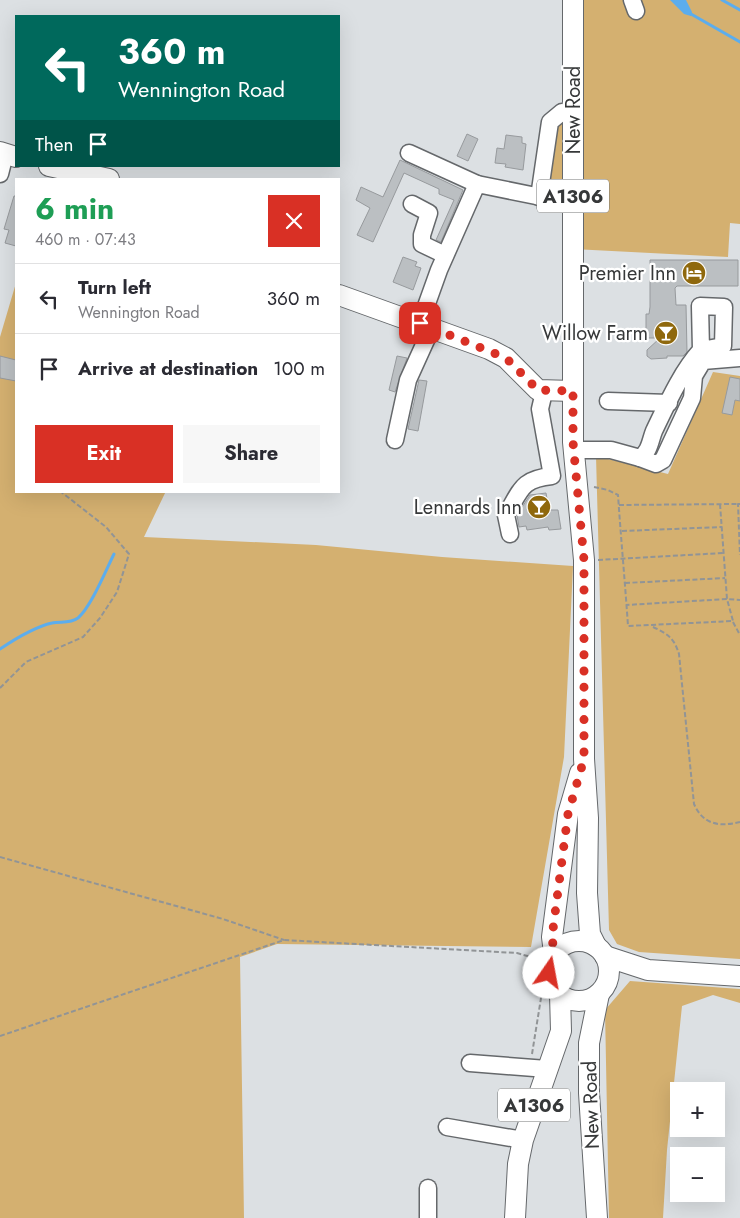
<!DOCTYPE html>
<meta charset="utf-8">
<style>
body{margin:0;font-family:Jost,sans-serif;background:#f7f7f7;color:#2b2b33;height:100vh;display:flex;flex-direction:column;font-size:19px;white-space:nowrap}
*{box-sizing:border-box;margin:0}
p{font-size:16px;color:#7c7c81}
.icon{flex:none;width:28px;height:28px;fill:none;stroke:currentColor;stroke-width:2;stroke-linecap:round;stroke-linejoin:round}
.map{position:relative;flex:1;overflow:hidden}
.details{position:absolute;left:15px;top:178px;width:325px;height:315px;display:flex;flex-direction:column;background:#fff;border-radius:0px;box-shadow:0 5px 20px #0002}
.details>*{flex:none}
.top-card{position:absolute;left:15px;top:15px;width:325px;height:152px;border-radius:0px;box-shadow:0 5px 20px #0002;background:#00695c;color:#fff;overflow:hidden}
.buttons{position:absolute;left:670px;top:1082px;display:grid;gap:10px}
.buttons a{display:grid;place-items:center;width:55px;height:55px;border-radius:0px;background:#fff;box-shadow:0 5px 20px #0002;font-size:25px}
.pin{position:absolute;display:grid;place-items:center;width:42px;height:42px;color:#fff;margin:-21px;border-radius:10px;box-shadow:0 2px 8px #0006}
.me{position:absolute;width:55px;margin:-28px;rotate:12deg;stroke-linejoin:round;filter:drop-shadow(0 0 4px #0008)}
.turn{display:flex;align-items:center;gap:18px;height:105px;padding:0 20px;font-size:22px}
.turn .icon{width:65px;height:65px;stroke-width:2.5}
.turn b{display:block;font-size:35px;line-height:42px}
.then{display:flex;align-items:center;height:48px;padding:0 20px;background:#0003;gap:10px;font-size:19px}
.round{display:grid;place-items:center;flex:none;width:52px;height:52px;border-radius:0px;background:#f7f7f7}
.headline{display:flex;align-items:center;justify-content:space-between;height:85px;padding:0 20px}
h1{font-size:30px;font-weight:700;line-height:38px;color:#1e9e55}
.action{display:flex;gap:10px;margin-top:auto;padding:10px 20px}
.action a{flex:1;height:58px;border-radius:0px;background:#d93025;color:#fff;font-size:20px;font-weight:700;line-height:58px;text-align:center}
.action a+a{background:#f7f7f7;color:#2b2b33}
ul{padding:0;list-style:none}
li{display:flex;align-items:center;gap:15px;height:70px;padding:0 20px;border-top:1px solid #e1e1e2}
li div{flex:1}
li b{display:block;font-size:19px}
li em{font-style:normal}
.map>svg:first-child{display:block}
.green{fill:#d4b070}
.water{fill:#5caded}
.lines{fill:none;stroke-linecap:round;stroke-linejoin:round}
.stream{stroke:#5caded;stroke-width:3}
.building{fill:#bbbfc2;stroke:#979a9d}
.minor-casing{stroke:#65686b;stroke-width:19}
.major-casing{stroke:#65686b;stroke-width:22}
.path{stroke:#919496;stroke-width:2;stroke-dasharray:5 2.5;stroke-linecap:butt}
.minor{stroke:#fff;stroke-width:16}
.major{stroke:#fff;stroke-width:20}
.route{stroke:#d93025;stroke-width:9;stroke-dasharray:0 16.2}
.labels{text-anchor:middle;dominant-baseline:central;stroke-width:4.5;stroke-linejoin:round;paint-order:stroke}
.shield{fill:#fff;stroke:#727474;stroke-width:1}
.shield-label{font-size:19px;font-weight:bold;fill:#363839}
.street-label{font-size:20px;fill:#363839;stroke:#fff}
.poi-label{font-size:20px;fill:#363839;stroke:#fff;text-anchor:end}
</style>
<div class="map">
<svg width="740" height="1218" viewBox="0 0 740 1218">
<rect width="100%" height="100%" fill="#dce0e3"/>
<!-- green -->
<g class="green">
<polygon points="573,0 740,0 740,224 730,223 728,257 573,249"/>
<polygon points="565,118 563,190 552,194 547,193 551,128"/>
<polygon points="16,283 16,491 166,491 144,537 316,545 442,557 573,566 564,757 531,947 277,944 240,957 244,1218 0,1218 0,337"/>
<polygon points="713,372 740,376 740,959 639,952 617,944 609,930 596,456 668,474"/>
<polygon points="630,981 740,989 740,1003 713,995 682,1006 667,1150 663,1218 609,1218 605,1010"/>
</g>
<!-- water -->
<polygon class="water" points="670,0 686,0 692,12 691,16 684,14"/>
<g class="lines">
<!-- stream -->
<g class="stream">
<polyline points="722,0 740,10"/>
<polyline points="691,14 740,42"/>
<path d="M 0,649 C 15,639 34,627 52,623 C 60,621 70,624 78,618 C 91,607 106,570 114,554"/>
</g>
</g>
<!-- building -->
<g class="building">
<polygon points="467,134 478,139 468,161 457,156"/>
<polygon points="506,135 522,137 522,143 526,144 523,170 505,167 506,164 495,163 497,148 504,149"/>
<polygon points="400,160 463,190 441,242 436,240 454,200 439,194 439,189 404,173 373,242 357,235 370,208 356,200 361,187 383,197"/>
<polygon points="14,196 16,196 16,246 5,243 9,230 4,229"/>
<polygon points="403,257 417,262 415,266 421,268 413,290 393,282"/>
<polygon points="650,260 738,260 738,286 677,286 675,288 676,305 686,305 687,352 683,356 667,356 667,358 651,359 647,356 647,350 660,338 646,338 646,314 649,314 650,307"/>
<polygon points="0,356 16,360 16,381 0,378"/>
<polygon points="397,356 407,358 395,392 389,390"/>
<polygon points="730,377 740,379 740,401 735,400 732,415 722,413"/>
<polygon points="419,380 427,381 418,431 408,429"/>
<polygon points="546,493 549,510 558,510 561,529 549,530 548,527 527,530 526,526 519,527 517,515 530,495"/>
</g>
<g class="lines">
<!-- minor casing -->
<g class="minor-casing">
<g id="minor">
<polyline points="632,0 636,11"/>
<polyline points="409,153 477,184"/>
<polyline points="0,174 5,154"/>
<polyline points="539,197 550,122 562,112 573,114"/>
<polyline points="412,204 429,213 422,235 422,244 445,255"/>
<polyline points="420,323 439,270 477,184 546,198 573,199"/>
<polyline points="608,401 669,403"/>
<polyline points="395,440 408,380 432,327"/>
<path d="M 573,450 L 611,450 L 640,458 C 650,451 650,441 654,431 C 667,404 681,372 701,350 L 723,346 L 724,307 L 700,306 L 701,350"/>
<polyline points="640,458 656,464 663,460 692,398 694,376 703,361 740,358"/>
<path d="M 510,534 L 506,515 C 521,490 521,479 552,476 L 540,409 L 544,392"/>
<polyline points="470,1063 547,1069"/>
<polyline points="447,1127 523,1140"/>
<polyline points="428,1188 428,1218"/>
</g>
</g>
<!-- major casing -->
<g class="major-casing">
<g id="major">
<polyline points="573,0 573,442 584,560 584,759 588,818 587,893 590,934 596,946"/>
<polyline points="0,152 16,157"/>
<polyline points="49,166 109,179"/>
<polyline points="339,295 489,349 506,358 538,390 573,391"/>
<circle cx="579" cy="971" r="30"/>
<polyline points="554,953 552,937 568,814 580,773"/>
<polyline points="605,956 648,970 740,976"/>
<polyline points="515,1218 518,1164 523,1140 561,1031 560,994"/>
<polyline points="597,1218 589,1093 589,1043 599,994"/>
</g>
</g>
<!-- path -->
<g class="path">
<path d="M 594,487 L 608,490 L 618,495 C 621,539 625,582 628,626 L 733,621 L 727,599 L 626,605"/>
<polyline points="720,504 727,599 740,600"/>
<polyline points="740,504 738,504 740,555"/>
<polyline points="619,505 738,504"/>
<polyline points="622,531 722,527"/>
<polyline points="598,560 723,553"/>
<polyline points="625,583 725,578"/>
<polyline points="733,622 740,635"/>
<path d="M 653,627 C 668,634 674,638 679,654 L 694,804 C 703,825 720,827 740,822"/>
<polyline points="0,688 26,662 83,637 100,618 117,592 129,554 106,527 60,491"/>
<polyline points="0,857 223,919 284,940"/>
<polyline points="0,1036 284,940 517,953 541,960"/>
<polyline points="532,1054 541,998 534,967 537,950"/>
</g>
<!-- minor -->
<use href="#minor" class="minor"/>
<!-- major -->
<use href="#major" class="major"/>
</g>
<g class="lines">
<!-- route -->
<polyline class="route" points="420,323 506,358 538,390 573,391 573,442 584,560 584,759 568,814 552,937 554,953 549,973"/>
</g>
<!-- icons -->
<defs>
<g id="hotel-disc" transform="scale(1.25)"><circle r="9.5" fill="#8f680d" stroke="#fff"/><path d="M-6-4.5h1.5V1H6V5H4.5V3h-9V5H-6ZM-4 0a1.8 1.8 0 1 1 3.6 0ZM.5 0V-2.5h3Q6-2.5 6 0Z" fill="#fff"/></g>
<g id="bar-disc" transform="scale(1.25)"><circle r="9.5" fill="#8f680d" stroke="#fff"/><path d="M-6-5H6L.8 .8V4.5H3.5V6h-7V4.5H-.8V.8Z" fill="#fff"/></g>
</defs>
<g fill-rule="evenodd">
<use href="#hotel-disc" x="694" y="273"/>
<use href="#bar-disc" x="666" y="333"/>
<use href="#bar-disc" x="539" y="507"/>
</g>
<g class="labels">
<!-- shield labels -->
<g class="shield">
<rect x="537" y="179.5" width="72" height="33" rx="4"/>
<rect x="498" y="1088.5" width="72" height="33" rx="4"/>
</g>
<g class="shield-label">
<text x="573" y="196">A1306</text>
<text x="534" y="1105">A1306</text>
</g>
<!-- street labels -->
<g class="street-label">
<text transform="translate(573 110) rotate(-90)">New Road</text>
<text transform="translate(591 1105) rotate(-92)">New Road</text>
</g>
<!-- poi labels -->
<g class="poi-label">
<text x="676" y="273">Premier Inn</text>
<text x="648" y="333">Willow Farm</text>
<text x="522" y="507">Lennards Inn</text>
</g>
</g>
</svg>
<div class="buttons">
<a>+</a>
<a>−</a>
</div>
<div class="pin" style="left:420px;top:323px;background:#d93025"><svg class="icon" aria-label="arrive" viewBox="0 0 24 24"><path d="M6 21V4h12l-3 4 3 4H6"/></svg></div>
<svg class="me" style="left:549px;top:973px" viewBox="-20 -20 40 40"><circle r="19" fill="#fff"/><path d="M0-13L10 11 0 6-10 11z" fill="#d93025"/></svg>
<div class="top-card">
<div class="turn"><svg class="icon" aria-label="left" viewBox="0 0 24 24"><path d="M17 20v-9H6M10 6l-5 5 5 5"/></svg><div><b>360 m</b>Wennington Road</div></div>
<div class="then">Then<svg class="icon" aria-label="arrive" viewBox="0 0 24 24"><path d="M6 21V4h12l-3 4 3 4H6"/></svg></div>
</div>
<section class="details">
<div class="headline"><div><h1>6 min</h1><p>460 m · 07:43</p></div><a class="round" style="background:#d93025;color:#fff"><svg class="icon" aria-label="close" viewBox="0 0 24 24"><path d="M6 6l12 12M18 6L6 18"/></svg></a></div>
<ul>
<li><svg class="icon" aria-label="left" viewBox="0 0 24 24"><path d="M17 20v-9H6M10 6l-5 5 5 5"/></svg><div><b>Turn left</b><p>Wennington Road</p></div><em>360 m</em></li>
<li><svg class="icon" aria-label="arrive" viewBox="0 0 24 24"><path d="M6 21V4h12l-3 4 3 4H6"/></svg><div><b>Arrive at destination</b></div><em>100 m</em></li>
</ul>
<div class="action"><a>Exit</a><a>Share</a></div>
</section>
</div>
